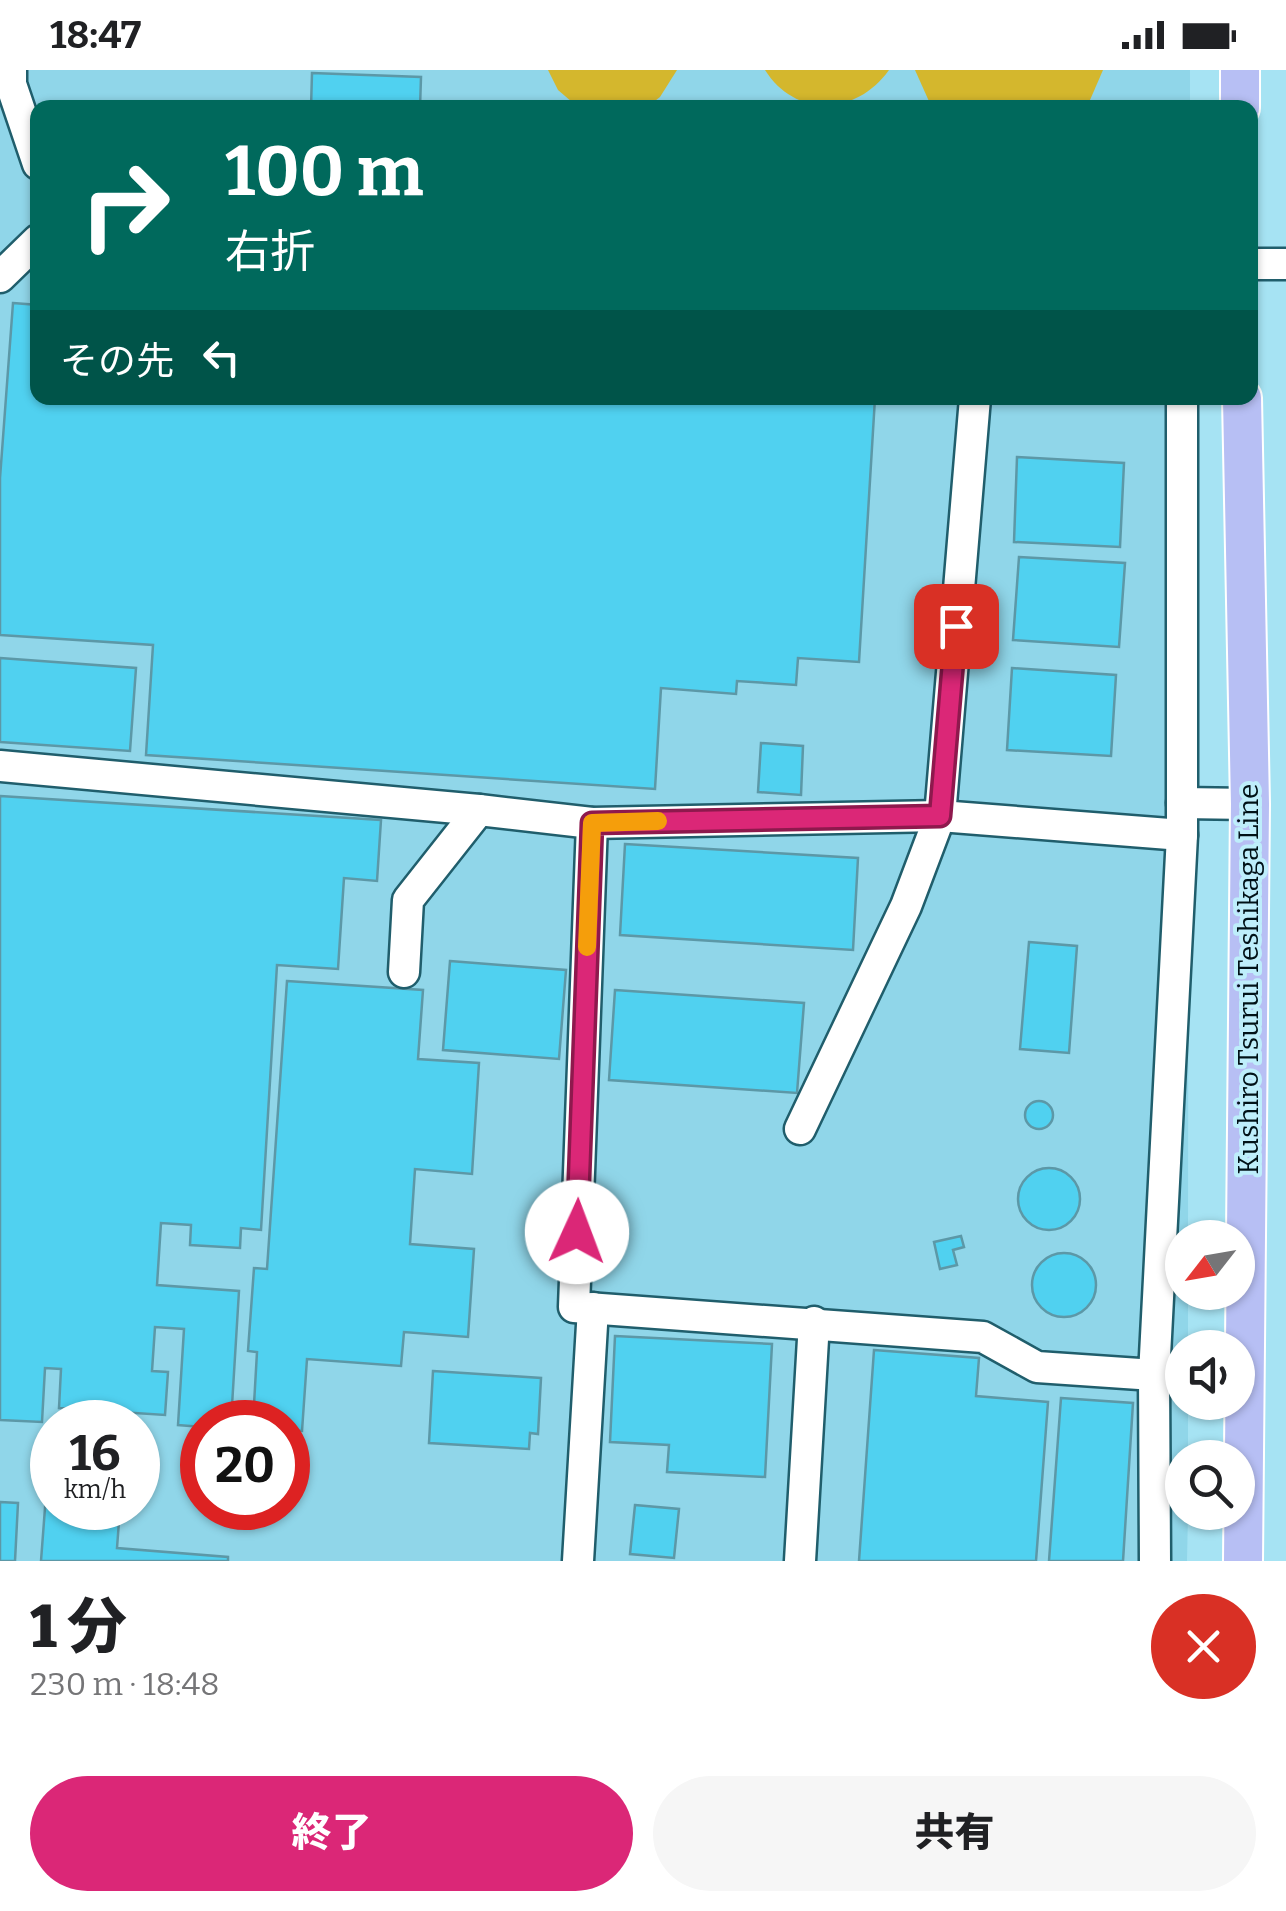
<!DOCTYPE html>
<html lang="ja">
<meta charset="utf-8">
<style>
body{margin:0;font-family:Bitter,"Noto Sans JP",serif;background:#f6f6f6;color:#202124;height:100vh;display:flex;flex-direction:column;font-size:38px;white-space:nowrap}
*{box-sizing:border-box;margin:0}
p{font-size:32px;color:#757577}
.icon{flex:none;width:55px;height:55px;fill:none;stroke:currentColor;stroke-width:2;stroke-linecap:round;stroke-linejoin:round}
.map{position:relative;height:1491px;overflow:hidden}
.panel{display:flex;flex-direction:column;background:#fff;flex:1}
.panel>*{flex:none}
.banner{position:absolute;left:30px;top:30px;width:1228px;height:305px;border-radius:20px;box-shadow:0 2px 8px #0004;background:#00695c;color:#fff;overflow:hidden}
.needle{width:65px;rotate:239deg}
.controls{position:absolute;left:1165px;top:1150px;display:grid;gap:20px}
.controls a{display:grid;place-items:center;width:90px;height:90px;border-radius:50%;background:#fff;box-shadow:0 2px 8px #0004;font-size:50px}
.speed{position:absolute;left:30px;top:1330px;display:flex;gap:20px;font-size:50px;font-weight:700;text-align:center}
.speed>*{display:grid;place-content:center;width:130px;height:130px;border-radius:50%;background:#fff;box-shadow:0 2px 8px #0004;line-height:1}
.speed small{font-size:25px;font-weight:400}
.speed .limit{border:15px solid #d22;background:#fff;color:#111}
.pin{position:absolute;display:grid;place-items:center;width:85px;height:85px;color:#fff;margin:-42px;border-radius:20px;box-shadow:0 5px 15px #0006}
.me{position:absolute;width:110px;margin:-55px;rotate:2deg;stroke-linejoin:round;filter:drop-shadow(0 0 8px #0008)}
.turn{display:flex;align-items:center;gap:35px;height:210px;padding:0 30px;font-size:45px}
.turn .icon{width:130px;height:130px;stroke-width:2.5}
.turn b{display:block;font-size:70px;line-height:85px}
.then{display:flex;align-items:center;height:95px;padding:0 30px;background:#0003;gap:20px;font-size:38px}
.round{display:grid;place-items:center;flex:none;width:105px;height:105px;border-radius:52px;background:#f6f6f6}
.summary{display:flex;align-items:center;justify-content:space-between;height:170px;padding:0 30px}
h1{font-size:60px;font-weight:800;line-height:75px}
.button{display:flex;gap:20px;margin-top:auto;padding:20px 30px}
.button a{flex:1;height:115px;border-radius:60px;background:#db2777;color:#fff;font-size:40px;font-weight:800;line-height:115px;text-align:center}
.button a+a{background:#f6f6f6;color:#202124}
.status{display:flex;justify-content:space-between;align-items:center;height:70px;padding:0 50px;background:#fff;direction:ltr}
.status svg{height:28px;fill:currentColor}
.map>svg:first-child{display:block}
.built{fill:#90d6e9;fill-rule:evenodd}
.water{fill:#d4b72d}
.building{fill:#50d1f0;stroke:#5c98a7;stroke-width:2.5}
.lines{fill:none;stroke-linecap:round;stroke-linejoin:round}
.minor-casing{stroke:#205e6c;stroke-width:35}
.major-casing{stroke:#fff;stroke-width:42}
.minor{stroke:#fff;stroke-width:30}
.major{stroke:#b7bff4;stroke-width:38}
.route-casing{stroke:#8e194d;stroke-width:25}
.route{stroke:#db2777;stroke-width:18}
.slow{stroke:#f59e0b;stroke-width:18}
.labels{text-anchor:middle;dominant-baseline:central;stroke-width:8;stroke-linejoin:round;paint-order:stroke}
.street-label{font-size:28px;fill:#001117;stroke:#beeefb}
</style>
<div class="status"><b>18:47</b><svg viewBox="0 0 49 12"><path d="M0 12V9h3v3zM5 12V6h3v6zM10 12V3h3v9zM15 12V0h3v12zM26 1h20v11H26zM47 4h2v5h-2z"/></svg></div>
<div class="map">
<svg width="1286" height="1491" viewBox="0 0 1286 1491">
<rect width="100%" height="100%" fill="#a6e3f3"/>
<!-- built -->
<path class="built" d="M 0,0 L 1190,0 L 1190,38 L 38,38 L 38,328 L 1189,328 L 1188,1167 L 1182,1168 L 1182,1222 L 1188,1223 L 1188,1277 L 1182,1278 L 1182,1332 L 1188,1333 L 1188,1387 L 1182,1388 L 1182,1442 L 1188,1443 L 1187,1491 L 0,1491 ZM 52,1352 L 138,1352 L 138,1438 L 52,1438 ZM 202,1352 L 288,1352 L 288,1438 L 202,1438 Z"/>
<!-- water -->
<g class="water">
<polygon points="548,0 677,0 660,27 647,37 579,38 558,20"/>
<path d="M 765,0 L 889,0 C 857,45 796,49 765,0 Z"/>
<polygon points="915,0 1103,0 1087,37 932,38"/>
</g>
<!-- building -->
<g class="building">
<polygon points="312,3 421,7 420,38 311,38"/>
<polygon points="13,233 38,235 38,328 875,328 859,592 798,588 796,615 737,611 736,624 661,618 655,719 146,685 153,575 0,565 0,408"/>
<polygon points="1017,387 1124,393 1120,477 1014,472"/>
<polygon points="1019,487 1125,493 1119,577 1013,570"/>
<polygon points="0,588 136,598 130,681 0,672"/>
<polygon points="1012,598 1116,605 1111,686 1007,680"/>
<polygon points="761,673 803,676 801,725 758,722"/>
<polygon points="0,726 381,750 377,811 344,808 338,899 277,895 261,1160 241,1158 240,1178 190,1175 191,1155 161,1153 157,1215 239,1221 231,1352 202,1352 202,1357 178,1355 184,1259 155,1257 152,1301 168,1302 165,1345 59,1338 61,1299 45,1298 42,1352 0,1350"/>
<polygon points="625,774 858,788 853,880 620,865"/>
<polygon points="1029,872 1077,876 1069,983 1020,979"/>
<polygon points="450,891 566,900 559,989 443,980"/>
<polygon points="287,911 423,920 418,989 479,993 472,1104 415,1099 410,1174 474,1179 468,1267 404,1262 401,1296 307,1289 302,1361 288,1360 288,1352 253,1352 257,1282 248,1281 254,1198 267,1199"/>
<polygon points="615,920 804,933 797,1023 609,1010"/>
<circle cx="1039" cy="1045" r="14"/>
<circle cx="1049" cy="1129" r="31"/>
<polygon points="961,1166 964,1177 953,1180 957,1195 940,1199 934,1172"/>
<circle cx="1064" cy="1215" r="32"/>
<polygon points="615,1266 772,1274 765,1407 667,1402 669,1375 610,1372"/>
<polygon points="874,1280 979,1288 976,1326 1048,1332 1036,1491 859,1491"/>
<polygon points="433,1301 541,1308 538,1364 530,1363 529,1379 429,1373"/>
<polygon points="1061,1328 1133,1333 1123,1491 1049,1491"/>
<polygon points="48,1398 52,1398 52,1438 120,1438 117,1478 228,1487 228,1491 41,1491"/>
<polygon points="0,1432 18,1433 15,1491 0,1491"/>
<polygon points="635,1435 679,1439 674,1488 630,1484"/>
</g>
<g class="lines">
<!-- minor casing -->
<g class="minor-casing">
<g id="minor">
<polyline points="11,0 11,14 38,94"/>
<polyline points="1250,194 1286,194"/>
<polyline points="0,207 38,170"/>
<polyline points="0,696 479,740"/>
<polyline points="1182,733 1250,734"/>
<polyline points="592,753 574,1237 983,1267 1037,1297 1154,1305 1182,765 1182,328"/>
<polyline points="404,902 408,830 479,740 592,753 940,746 1182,765"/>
<polyline points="800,1059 906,836 940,746 975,328"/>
<polyline points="1154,1305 1155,1491"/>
<polyline points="578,1491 593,1238"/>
<polyline points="800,1491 814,1252"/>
</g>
</g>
<!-- major casing -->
<g class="major-casing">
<g id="major">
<polyline points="1240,38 1240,0"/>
<polyline points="1242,328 1250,734 1243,1491"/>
</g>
</g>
<!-- minor -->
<use href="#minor" class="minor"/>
<!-- major -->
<use href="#major" class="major"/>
</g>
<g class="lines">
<!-- route casing -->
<g class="route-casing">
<polyline id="route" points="577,1162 592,753 940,746 956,556"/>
</g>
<!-- route -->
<use href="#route" class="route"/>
<!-- slow -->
<polyline class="slow" points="587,877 592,753 658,751"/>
</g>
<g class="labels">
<!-- street labels -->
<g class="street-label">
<text transform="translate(1248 909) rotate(-90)">Kushiro Tsurui Teshikaga Line</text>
</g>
</g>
</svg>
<div class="controls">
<a><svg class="needle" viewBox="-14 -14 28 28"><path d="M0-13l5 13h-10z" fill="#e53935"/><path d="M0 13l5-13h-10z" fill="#757577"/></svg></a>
<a><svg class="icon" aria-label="sound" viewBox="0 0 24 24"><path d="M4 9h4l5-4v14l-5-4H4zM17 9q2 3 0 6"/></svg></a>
<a><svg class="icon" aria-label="search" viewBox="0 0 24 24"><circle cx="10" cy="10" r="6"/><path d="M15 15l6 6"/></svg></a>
</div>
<div class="speed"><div>16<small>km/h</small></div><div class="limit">20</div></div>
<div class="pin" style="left:956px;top:556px;background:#d93025"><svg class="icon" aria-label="arrive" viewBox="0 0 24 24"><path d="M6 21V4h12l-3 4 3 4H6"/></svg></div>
<svg class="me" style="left:577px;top:1162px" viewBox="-20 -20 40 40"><circle r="19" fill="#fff"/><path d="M0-13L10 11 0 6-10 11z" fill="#db2777"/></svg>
<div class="banner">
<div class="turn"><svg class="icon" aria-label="right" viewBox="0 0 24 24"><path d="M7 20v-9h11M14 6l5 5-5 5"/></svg><div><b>100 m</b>右折</div></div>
<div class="then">その先<svg class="icon" aria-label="left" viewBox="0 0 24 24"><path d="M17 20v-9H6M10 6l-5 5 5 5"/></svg></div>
</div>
</div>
<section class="panel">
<div class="summary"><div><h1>1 分</h1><p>230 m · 18:48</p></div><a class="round" style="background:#d93025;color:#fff"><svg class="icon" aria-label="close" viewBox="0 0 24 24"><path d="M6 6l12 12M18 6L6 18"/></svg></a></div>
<div class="button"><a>終了</a><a>共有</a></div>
</section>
